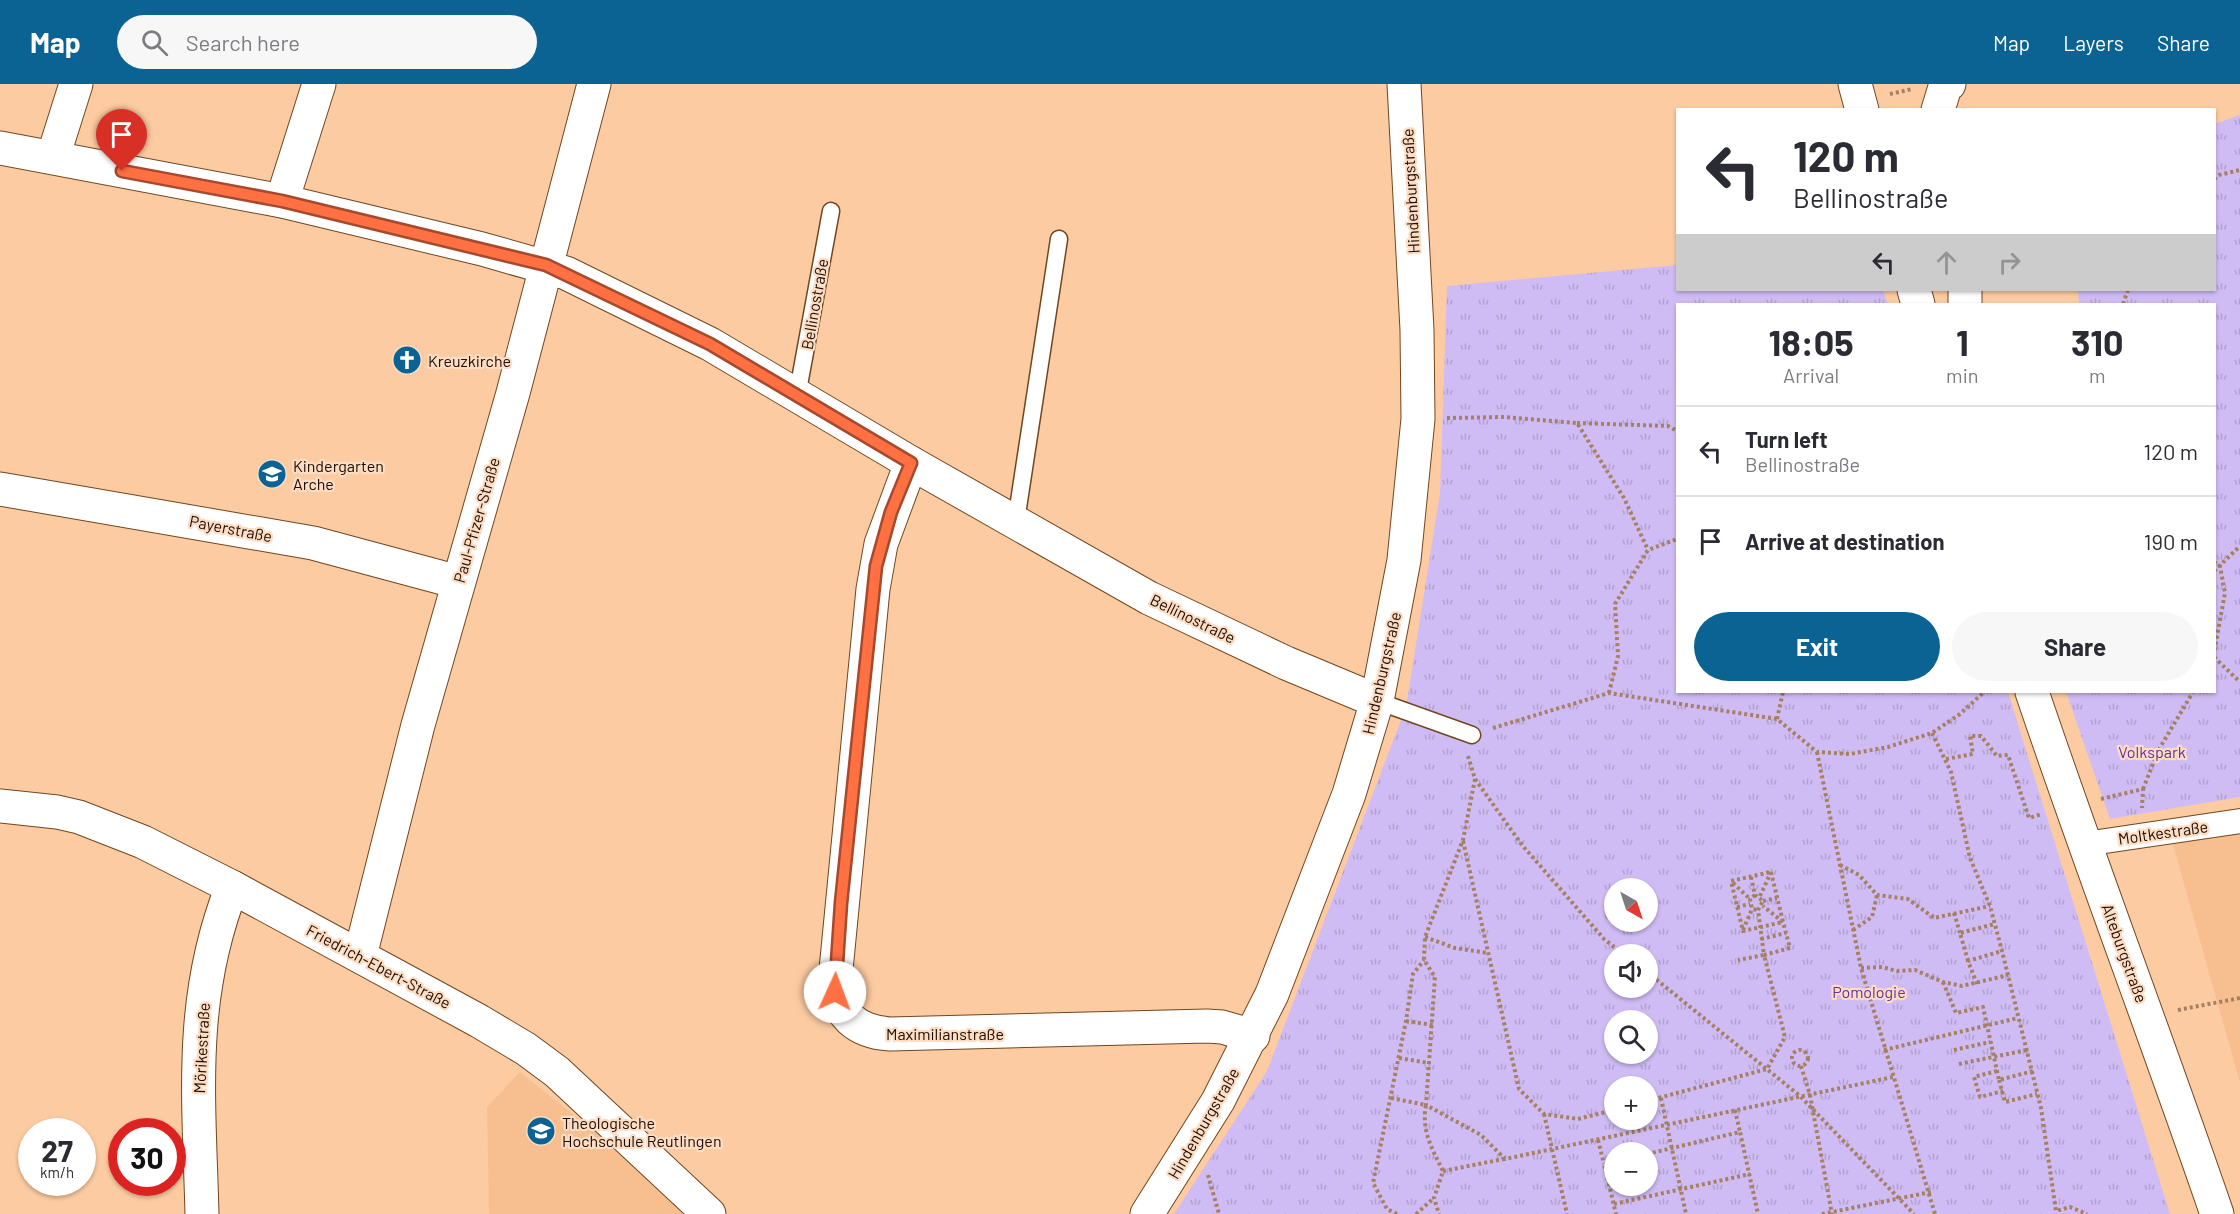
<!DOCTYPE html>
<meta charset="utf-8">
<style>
body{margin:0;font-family:Barlow,sans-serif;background:#f7f7f7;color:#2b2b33;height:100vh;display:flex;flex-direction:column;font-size:22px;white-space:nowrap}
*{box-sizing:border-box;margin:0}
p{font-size:20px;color:#7c7c81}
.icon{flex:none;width:33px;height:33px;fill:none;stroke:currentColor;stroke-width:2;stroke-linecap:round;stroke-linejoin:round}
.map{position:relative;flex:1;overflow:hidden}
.side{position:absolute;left:1676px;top:219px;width:540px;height:390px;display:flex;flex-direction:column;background:#fff;border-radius:0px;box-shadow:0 2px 4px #0004}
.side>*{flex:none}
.banner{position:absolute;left:1676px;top:24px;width:540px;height:183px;border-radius:0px;box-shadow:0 2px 4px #0004;background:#fff;color:#2b2b33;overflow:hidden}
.needle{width:39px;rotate:141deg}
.buttons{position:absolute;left:1604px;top:794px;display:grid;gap:12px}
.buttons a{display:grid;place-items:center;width:54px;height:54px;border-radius:50%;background:#fff;box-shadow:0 2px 4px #0004;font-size:30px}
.speed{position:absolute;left:18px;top:1034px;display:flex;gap:12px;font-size:30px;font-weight:700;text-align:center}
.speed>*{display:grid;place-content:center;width:78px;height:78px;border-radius:50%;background:#fff;box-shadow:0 2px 4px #0004;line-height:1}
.speed small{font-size:15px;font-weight:400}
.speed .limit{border:9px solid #d22;background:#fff;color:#111}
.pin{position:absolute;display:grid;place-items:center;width:51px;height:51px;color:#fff;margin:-62px -26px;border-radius:50% 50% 50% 0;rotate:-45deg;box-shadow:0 0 6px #0007}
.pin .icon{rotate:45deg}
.me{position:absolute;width:66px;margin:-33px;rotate:2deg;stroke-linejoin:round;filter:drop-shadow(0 0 4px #0008)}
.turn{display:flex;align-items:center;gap:21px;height:126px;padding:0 18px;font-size:27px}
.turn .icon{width:78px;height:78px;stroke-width:2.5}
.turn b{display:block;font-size:42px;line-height:51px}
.lanes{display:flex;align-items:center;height:57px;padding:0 18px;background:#0003;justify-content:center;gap:30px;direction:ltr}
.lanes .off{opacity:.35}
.eta{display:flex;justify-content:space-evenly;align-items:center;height:102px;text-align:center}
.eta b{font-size:36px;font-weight:700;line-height:42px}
.primary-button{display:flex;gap:12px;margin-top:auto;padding:12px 18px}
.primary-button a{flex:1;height:69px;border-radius:36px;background:#0b6394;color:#fff;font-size:24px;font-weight:700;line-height:69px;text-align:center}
.primary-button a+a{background:#f7f7f7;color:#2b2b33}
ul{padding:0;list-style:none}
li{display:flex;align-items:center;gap:18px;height:90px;padding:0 18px;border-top:2px solid #e1e1e2}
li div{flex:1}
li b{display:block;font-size:22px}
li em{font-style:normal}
header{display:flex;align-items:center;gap:36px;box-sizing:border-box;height:84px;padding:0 30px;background:#0b6394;color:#fff}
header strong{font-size:28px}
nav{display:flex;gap:33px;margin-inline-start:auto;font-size:21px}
.search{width:420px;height:54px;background:#f7f7f7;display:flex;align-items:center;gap:15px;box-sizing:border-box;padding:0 21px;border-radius:33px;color:#7c7c81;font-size:22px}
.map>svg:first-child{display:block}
.built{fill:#f7bf90}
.park{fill:url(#park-tufts);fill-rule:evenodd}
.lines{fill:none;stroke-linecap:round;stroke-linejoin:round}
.service-casing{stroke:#71461e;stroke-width:19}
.pedestrian-casing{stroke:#71461e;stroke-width:26}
.minor-casing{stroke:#71461e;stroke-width:35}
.secondary-casing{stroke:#71461e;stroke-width:35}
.path{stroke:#a58062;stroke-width:4;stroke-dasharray:3 3;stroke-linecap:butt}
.service{stroke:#fff;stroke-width:16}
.pedestrian{stroke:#fff;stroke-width:24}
.minor{stroke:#fff;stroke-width:33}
.secondary{stroke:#fff;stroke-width:33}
.route-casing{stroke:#a6492c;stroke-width:15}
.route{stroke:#ff7043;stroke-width:10}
.labels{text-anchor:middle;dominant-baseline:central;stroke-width:4.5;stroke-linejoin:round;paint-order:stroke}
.street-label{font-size:16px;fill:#1d0c00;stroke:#fcddc4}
.poi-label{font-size:16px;fill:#1d0c00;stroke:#fcddc4;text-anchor:start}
.park-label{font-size:16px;fill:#64309e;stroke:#fcddc4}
</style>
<header>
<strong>Map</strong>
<div class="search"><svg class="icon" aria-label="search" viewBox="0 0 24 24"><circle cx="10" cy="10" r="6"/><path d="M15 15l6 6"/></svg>Search here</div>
<nav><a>Map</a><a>Layers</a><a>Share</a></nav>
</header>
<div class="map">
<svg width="2240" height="1130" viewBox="0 0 2240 1130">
<defs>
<pattern id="park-tufts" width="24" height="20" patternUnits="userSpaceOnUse" patternTransform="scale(1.5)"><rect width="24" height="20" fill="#d0bcf4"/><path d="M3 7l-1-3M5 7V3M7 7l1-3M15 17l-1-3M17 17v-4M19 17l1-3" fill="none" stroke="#b2a0cf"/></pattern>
</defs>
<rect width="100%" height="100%" fill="#fdcba1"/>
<!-- built -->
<g class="built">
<polygon points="2240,747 2240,999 2172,757"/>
<polygon points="520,988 625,1072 685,1130 489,1130 487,1023"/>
</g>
<!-- park -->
<g class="park">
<polygon points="2240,31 2240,713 2110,735 2066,608 2214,608 2214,220 2079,220 2078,206 2214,206 2214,40"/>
<path d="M 1677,181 L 1677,206 L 1883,206 L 1888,220 L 1677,220 L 1677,608 L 2008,608 L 2170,1130 L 1174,1130 L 1267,987 L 1406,623 L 1440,409 L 1447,202 ZM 1614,804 L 1647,804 L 1647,837 L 1614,837 ZM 1614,870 L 1647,870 L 1647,903 L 1614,903 ZM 1614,936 L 1647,936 L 1647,969 L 1614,969 ZM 1614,1002 L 1647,1002 L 1647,1035 L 1614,1035 ZM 1614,1068 L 1647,1068 L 1647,1101 L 1614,1101 Z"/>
</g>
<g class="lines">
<!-- service casing -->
<g class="service-casing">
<g id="service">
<polyline points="797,312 831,127"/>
<polyline points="1016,437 1059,155"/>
<polyline points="1377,617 1472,651"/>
</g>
</g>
<!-- pedestrian casing -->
<g class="pedestrian-casing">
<polyline id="pedestrian" points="2085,760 2240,737"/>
</g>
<!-- minor casing -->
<g class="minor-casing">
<g id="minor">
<polyline points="1938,26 1945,3 1949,0"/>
<polyline points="0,64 282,117 482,165 566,189 710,260 911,379 1149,514 1286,579 1377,617"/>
<polyline points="53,73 76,0"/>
<polyline points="282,117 319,0"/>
<polyline points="1965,206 1965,220"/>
<path d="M 911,379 L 881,460 L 873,505 L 835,896 C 836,931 857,948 890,950 L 1207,942 L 1222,943 L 1253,952"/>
<polyline points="0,405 313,459 458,498"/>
<polyline points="0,722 57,728 79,733 143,758 232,803 479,937 526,965 557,988 709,1130"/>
<polyline points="360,872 418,641 513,309 594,0"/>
<path d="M 202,1130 C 199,1013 188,915 232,803"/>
<polyline points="1147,1130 1218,1017 1272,910 1349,710 1377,617 1404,476 1418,335 1417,246 1404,0"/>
</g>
</g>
<!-- secondary casing -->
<g class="secondary-casing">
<g id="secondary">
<polyline points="1855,0 1862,26"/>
<polyline points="1914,206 1918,220"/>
<path d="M 2032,608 C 2091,783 2157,955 2217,1130"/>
</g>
</g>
<!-- path -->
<g class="path">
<polyline points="1890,10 1912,5"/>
<polyline points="2214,95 2219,91 2240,86"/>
<polyline points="2123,220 2128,206"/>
<polyline points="1447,334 1505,333 1577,339 1624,414 1648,466"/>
<polyline points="1577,339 1668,342 1677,347"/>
<polyline points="2214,478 2220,482 2225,509 2214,569"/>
<polyline points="2214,487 2240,462"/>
<polyline points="2214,573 2240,598"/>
<polyline points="1609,609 1618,572 1615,520 1648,466 1677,455"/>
<polyline points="1777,635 1783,608"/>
<polyline points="1493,644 1609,609 1777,635 1817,668 1850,670 1888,663 1932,649 1960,630 1984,608"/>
<polyline points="1932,649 1951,688 1970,774 1990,822 2002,867 2041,1024 2056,1127 2070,1123 2087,1130"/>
<polyline points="1817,668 1861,884 1935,1130"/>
<polyline points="1468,672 1475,695 1522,761 1604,855 1623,870"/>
<polyline points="1946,675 1973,670 1970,652 1981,652 1997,672 2008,671 2029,734 2042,730"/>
<polyline points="1475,695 1463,756 1425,853 1424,876 1435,893 1426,1021 1481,1051 1505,1075 1893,993"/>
<polyline points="2143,705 2158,667 2193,608"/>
<polyline points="2101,715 2143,705 2142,724"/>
<polyline points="1463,757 1519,1005 1544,1030 1578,1035 1614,1026"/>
<polyline points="1840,781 1859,791 1877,811 1908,815 1934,834 1990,822"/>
<polygon points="1771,788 1783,838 1743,847 1731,797"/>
<polyline points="1751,793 1755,811 1763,817 1758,826 1764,871 1790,864 1783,838 1763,822"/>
<polyline points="1733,799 1750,815"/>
<polyline points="1755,811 1750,815 1752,825 1758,826"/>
<polyline points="1760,812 1771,788"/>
<polyline points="1763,817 1777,814"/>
<polyline points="1737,823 1750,820"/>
<polyline points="1954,829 1960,849"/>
<polyline points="1743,846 1752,825"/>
<polyline points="1853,846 1872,833 1877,811"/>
<polyline points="1425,853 1455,864 1488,869"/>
<polyline points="1761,855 1786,849"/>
<polyline points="1968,877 1960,849 1995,840"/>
<polyline points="1861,884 1882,883 1897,887 1915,886 1943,898 1962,902 2008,891"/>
<polyline points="1647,888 1800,1012 1914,1130"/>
<polyline points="1943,898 1956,929 1983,923 1999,996 2033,987"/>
<polyline points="1977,900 1968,877 2002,867"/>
<polyline points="2178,926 2240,914"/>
<polyline points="1406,937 1433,941"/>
<circle cx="1800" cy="974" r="8"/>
<polyline points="1884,966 2018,934"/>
<polyline points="1954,966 1990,958"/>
<polyline points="1399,974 1429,979"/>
<polyline points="1959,980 2027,966"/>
<polyline points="1801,982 1810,1011 1832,1130"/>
<polyline points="1997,987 1974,993 1980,1013 2003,1007"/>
<polyline points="1999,996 2005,1018 2037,1010"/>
<path d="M 1391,1014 L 1426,1021 C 1421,1046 1432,1065 1443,1087 L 1434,1114 L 1439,1130"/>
<polyline points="1661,1014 1686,1130"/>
<polyline points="1647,1017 1767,985 1785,953 1764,871 1738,876"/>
<polyline points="1735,1026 1740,1048"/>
<polyline points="1544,1030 1567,1130"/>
<polyline points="1598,1056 1604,1080"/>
<polyline points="1647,1070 1740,1048 1758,1130"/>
<polyline points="1614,1077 1604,1080 1616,1130"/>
<polyline points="1443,1087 1504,1075"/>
<polyline points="1208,1091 1219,1130"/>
<polyline points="1614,1120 1750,1090"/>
<polyline points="1397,1130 1387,1125 1373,1099 1406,937 1413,890 1424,876"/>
<polyline points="1416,1130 1434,1114"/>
<polyline points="1822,1130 1931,1108"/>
</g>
<!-- service -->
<use href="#service" class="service"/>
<!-- pedestrian -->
<use href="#pedestrian" class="pedestrian"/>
<!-- minor -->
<use href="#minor" class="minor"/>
<!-- secondary -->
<use href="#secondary" class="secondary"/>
</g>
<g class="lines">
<!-- route casing -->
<g class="route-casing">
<polyline id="route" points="122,87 282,117 546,181 710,260 911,379 891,428 876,482 841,819 835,908"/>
</g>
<!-- route -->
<use href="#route" class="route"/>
</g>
<!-- icons -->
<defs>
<g id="church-disc" transform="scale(1.5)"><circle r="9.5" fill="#0b6394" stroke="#fcddc4"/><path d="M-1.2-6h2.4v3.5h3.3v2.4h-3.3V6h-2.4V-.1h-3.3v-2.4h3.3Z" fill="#fff"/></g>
<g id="school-disc" transform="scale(1.5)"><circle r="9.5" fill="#0b6394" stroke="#fcddc4"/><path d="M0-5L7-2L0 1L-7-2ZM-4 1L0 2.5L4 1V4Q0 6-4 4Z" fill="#fff"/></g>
<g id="university-disc" transform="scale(1.5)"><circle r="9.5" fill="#0b6394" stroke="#fcddc4"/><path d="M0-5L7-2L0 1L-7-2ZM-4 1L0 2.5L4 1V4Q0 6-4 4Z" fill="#fff"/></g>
</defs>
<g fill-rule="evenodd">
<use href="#church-disc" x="407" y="276"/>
<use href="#school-disc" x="272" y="390"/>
<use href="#university-disc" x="541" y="1047"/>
</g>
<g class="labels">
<!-- street labels -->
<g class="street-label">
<text transform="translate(1410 107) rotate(-93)">Hindenburgstraße</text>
<text transform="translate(814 220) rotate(-80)">Bellinostraße</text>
<text transform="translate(476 436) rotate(-74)">Paul-Pfizer-Straße</text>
<text transform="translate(231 444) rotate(11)">Payerstraße</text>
<text transform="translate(1193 534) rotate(26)">Bellinostraße</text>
<text transform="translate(1381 589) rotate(-77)">Hindenburgstraße</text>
<text transform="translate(2163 748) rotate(-8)">Moltkestraße</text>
<text transform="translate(2125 869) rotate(70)">Alteburgstraße</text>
<text transform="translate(379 882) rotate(28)">Friedrich-Ebert-Straße</text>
<text x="945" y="949">Maximilianstraße</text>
<text transform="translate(201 964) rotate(-87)">Mörikestraße</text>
<text transform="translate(1203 1039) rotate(-60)">Hindenburgstraße</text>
</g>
<!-- poi labels -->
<g class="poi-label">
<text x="428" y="276">Kreuzkirche</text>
<text x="293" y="381">Kindergarten<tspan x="293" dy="18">Arche</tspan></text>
<text x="562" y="1038">Theologische<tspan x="562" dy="18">Hochschule Reutlingen</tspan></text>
</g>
<!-- park labels -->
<g class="park-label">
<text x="2152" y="667">Volkspark</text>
<text x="1869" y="907">Pomologie</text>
</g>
</g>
</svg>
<div class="buttons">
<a><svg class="needle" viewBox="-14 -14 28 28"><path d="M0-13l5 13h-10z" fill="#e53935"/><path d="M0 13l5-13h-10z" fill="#7c7c81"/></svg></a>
<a><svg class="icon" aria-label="sound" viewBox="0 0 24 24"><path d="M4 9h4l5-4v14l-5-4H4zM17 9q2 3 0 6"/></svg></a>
<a><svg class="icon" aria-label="search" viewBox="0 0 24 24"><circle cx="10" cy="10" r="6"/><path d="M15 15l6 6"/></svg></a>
<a>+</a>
<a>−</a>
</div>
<div class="speed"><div>27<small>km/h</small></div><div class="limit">30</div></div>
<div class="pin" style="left:122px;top:87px;background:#d93025"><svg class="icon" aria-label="arrive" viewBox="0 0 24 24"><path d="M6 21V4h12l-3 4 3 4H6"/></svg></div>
<svg class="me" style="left:835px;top:908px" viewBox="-20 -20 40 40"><circle r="19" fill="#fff"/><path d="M0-13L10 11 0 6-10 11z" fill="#ff7043"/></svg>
<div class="banner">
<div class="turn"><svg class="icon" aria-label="left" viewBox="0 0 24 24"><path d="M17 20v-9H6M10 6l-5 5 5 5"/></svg><div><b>120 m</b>Bellinostraße</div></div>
<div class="lanes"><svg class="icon" aria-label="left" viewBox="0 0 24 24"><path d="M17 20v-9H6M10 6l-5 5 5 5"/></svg><svg class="icon off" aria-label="ahead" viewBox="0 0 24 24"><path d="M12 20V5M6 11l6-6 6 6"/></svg><svg class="icon off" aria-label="right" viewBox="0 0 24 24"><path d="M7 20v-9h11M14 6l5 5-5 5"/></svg></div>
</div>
<section class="side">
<div class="eta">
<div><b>18:05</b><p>Arrival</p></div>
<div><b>1</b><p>min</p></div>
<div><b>310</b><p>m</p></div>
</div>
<ul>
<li><svg class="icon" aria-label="left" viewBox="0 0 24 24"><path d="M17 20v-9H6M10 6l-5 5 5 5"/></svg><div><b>Turn left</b><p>Bellinostraße</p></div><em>120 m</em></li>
<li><svg class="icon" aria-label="arrive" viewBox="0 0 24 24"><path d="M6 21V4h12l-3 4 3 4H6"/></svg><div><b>Arrive at destination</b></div><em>190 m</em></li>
</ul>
<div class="primary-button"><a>Exit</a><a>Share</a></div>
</section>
</div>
